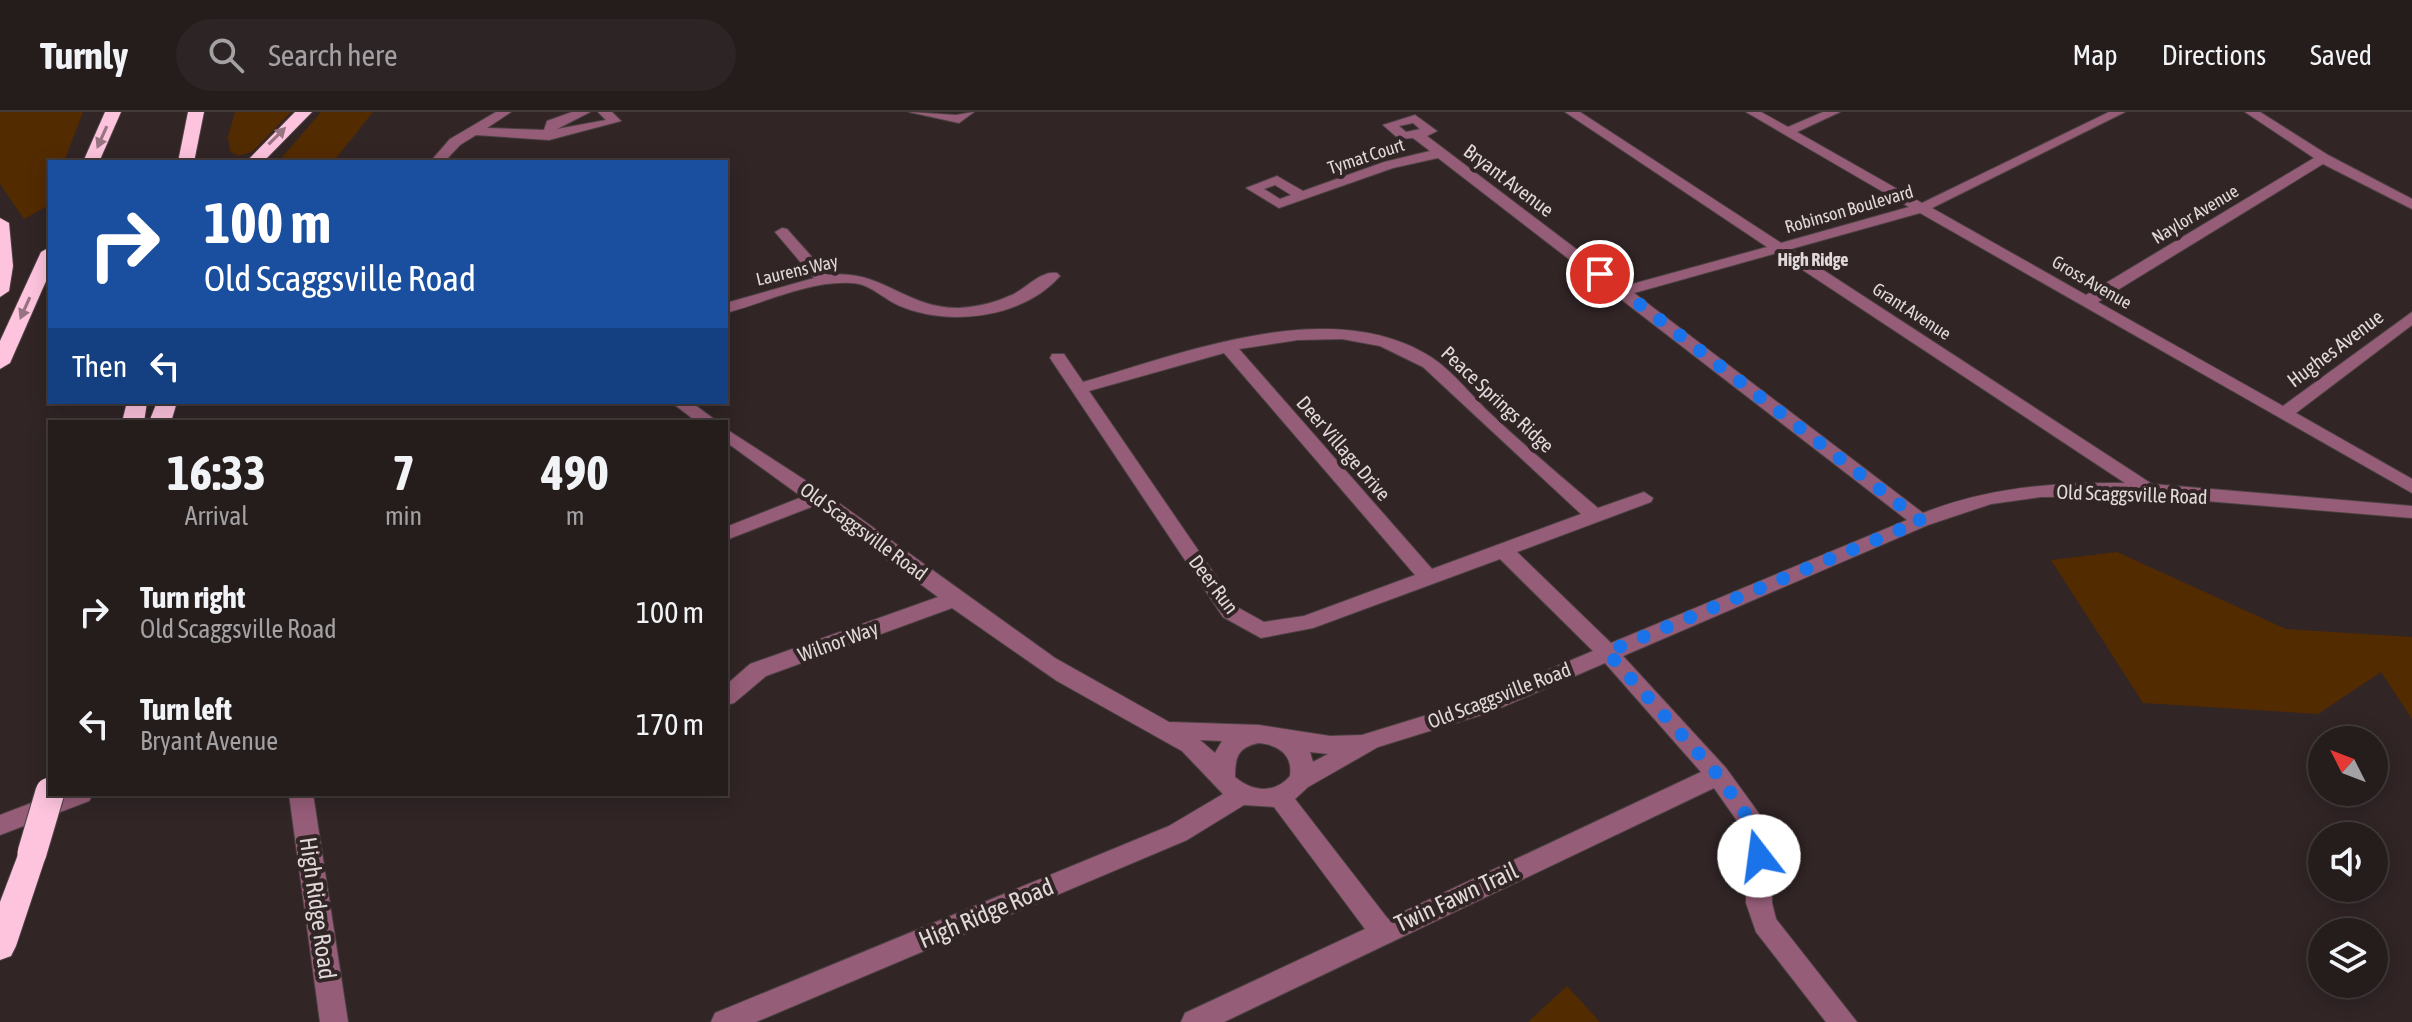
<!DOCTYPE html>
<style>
body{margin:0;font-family:"Asap Condensed",sans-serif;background:#2d2525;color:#f1f3f6;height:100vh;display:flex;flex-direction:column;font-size:30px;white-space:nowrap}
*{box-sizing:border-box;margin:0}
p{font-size:26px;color:#a3a1a3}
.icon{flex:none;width:44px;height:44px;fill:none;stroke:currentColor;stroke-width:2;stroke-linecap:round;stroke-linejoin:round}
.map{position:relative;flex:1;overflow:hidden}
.side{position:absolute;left:48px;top:308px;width:680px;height:376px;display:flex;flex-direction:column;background:#251c1c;border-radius:0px;box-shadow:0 4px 20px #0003,0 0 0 2px #423a3b}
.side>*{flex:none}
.guide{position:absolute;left:48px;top:48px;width:680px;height:244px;border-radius:0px;box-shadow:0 4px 20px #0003,0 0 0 2px #423a3b;background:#1a4fa0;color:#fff;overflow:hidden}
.needle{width:52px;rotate:312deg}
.buttons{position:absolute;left:2308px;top:614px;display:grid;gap:16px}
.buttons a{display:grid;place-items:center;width:80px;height:80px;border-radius:50%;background:#251c1c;box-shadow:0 4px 20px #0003,0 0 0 2px #423a3b;font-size:40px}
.pin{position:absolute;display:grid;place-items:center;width:68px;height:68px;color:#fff;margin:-34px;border:4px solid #fff;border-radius:50%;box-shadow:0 2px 8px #0007}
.me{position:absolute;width:88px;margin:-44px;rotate:345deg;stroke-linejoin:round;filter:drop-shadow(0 0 6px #0008)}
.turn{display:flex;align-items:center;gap:28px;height:168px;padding:0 24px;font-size:36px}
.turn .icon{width:104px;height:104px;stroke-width:2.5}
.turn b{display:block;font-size:56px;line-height:68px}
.then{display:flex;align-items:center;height:76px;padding:0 24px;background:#0003;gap:16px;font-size:30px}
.eta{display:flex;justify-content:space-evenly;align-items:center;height:136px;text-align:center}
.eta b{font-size:48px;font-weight:700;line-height:56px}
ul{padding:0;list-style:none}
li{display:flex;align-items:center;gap:24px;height:112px;padding:0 24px}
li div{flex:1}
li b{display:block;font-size:30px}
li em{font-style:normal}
header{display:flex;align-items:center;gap:48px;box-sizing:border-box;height:112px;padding:0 40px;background:#251c1c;border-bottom:2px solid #423a3b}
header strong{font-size:38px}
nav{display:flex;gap:44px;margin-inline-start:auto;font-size:28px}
.search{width:560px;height:72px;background:#2d2525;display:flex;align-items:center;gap:20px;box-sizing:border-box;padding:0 28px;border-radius:44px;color:#a3a1a3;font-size:30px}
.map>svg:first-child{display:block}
.green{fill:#532b00}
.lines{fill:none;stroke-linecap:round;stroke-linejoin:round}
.minor-casing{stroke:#4d4243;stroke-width:2}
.highway-casing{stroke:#4d4243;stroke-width:2}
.minor{fill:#965d78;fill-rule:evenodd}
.highway{fill:#fec4de;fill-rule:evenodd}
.highway-bridge-casing{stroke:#4d4243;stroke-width:31;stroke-linecap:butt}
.highway-bridge{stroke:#fec4de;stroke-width:29}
.oneway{fill:#987482}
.route{stroke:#1a73e8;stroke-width:14;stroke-dasharray:0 25.2}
.labels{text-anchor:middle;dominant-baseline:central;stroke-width:8;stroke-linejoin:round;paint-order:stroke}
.far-street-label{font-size:18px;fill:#e1d9d9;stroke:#312526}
.far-neighbourhood-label{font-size:18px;font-weight:bold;fill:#e1d9d9;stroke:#312526}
.street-label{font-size:20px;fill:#e1d9d9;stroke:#312526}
.near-street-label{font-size:24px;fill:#e1d9d9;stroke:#312526}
</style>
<header>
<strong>Turnly</strong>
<div class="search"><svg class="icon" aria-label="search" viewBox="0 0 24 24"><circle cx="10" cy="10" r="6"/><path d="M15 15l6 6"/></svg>Search here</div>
<nav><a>Map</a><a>Directions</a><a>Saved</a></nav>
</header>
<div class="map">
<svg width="2412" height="910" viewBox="0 0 2412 910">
<rect width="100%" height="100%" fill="#312526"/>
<!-- green -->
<g class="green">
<polygon points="0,0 83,0 64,50 50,50 47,94 24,107 0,72"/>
<polygon points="235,0 291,0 252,40 238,44 230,39 228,25"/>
<polygon points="321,0 373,0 333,50 278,50"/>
<polygon points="2117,440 2286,517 2412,525 2412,607 2381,560 2318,602 2143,591 2051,448"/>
<polygon points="1567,874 1600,910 1528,910"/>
</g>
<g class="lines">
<!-- minor casing -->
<g class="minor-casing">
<g id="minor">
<polygon points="496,0 511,0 487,16 544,18 547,9 572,0 590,0 557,17 606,8 598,0 612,0 621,9 549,28 476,23 460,33 444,50 430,50 450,27"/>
<polygon points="909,0 956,3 974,0 959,11"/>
<path d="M 1565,0 L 1580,0 L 1781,131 L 1909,95 L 1746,0 L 1761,0 L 1788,15 L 1823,0 L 1840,0 L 1797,20 L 1922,91 L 2109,0 L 2125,0 L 1932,96 L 2086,183 L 2314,46 L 2245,0 L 2260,0 L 2328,43 L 2412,87 L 2412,97 L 2323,52 L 2098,190 L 2283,294 L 2412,200 L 2412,213 L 2296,301 L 2412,367 L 2412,381 L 1920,101 L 1791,137 L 2152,372 L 2412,394 L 2412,406 L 2145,384 L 2041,385 L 1991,392 L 1928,413 L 1623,544 L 1726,656 L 1768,714 L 1771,721 L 1772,791 L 1776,807 L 1857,910 L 1826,910 L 1756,820 L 1746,791 L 1747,723 L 1714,676 L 1224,910 L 1181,910 L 1185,901 L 1365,817 L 1274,695 L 1244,693 L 1187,728 L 756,910 L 711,910 L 715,901 L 1169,714 L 1223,682 L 1182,639 L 1057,569 L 952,496 L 766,564 L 734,591 L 726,593 L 726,573 L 750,552 L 938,485 L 814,394 L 726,428 L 726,415 L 802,385 L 726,330 L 726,317 L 825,381 L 1055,546 L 1169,610 L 1259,613 L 1330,624 L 1362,623 L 1476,588 L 1593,539 L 1500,447 L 1313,516 L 1261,526 L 1223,505 L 1050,246 L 1052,242 L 1064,242 L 1083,270 C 1185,241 1331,182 1431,245 C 1454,260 1472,285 1493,304 C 1527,336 1563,366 1598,396 L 1644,380 L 1653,386 L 1651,390 L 1517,440 L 1611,531 L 1907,408 L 1438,46 L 1393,56 L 1279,96 L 1246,76 L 1277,64 L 1303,79 L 1384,50 L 1430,39 L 1413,26 L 1399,27 L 1383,13 L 1415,3 L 1437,19 L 1427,24 L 1625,174 L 1767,135 ZM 1413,11 L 1420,17 L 1406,20 L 1399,14 ZM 1275,73 L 1291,83 L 1280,87 L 1264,77 ZM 1777,141 L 2125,371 C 2056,370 1988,375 1923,401 L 1634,181 ZM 1342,227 L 1380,234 L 1423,255 L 1581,402 L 1432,457 L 1239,237 L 1298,228 ZM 1224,241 L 1415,463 L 1304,504 L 1264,510 L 1237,495 L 1089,279 ZM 1605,551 L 1701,660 L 1388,807 L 1295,687 L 1308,675 L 1378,635 L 1491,600 ZM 1200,628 L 1222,629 L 1215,641 ZM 1259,631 C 1278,633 1293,642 1290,664 C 1275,682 1252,680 1235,665 C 1235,645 1238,635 1259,631 ZM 1310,640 L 1328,642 L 1313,650 Z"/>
<path d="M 782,116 L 787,117 L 828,163 C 881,156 906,197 959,196 C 978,195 997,190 1014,182 C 1027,175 1042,158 1057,161 L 1060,164 C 1023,206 949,215 900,194 C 883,187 870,171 851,171 C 808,169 767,190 726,201 L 726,191 L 814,166 L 775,120 Z"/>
<polygon points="671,290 691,290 718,310 697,310"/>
<polygon points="55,682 93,682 89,689 0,723 0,703"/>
<polygon points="289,682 313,682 348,910 320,910"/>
</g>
</g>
<!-- highway casing -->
<g class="highway-casing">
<g id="highway">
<polygon points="105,0 121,0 99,50 83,50"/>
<polygon points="188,0 204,0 194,50 178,50"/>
<polygon points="295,0 312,0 263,50 246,50"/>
<polygon points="0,106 9,111 13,154 9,179 0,185"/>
<polygon points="50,135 50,160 10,251 0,257 0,229 41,140"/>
<polygon points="127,290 147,290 144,310 122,310"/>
<polygon points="157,290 177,290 171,310 149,310"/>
<polygon points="32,729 42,732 47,741 16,834 11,844 0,848 0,790 22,732"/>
</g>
</g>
<!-- minor -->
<use href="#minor" class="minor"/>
<!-- highway -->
<use href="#highway" class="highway"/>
<!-- highway-bridge casing -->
<g class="highway-bridge-casing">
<polyline id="highway-bridge" points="32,741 50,680"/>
</g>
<!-- highway-bridge -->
<use href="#highway-bridge" class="highway-bridge"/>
</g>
<!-- one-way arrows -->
<defs><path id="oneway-solid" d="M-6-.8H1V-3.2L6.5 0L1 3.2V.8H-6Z" transform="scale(2)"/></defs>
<g class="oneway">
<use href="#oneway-solid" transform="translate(277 24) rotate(-45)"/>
<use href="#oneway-solid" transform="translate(102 25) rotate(114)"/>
<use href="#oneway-solid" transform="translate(25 196) rotate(114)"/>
</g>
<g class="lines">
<!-- route -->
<polyline class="route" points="1600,162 1921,409 1607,540 1718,663 1759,721 1759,744"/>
</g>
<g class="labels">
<!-- far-street labels -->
<g class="far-street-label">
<text transform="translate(1366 44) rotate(-18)">Tymat Court</text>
<text transform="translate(1849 97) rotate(-16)">Robinson Boulevard</text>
<text transform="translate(2195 102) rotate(-31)">Naylor Avenue</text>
<text transform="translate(797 158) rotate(-13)">Laurens Way</text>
<text transform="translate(2092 170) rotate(30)">Gross Avenue</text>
<text transform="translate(1912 199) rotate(33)">Grant Avenue</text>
</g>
<!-- far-neighbourhood labels -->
<g class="far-neighbourhood-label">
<text x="1813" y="147">High Ridge</text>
</g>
<!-- street labels -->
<g class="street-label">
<text transform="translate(1509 68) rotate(37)">Bryant Avenue</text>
<text transform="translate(2335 236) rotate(-37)">Hughes Avenue</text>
<text transform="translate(1498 287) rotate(43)">Peace Springs Ridge</text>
<text transform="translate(1344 336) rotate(49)">Deer Village Drive</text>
<text transform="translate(2132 382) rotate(2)">Old Scaggsville Road</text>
<text transform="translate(864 419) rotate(36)">Old Scaggsville Road</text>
<text transform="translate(1214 472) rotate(53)">Deer Run</text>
<text transform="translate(838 529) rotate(-20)">Wilnor Way</text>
<text transform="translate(1499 583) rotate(-21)">Old Scaggsville Road</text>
</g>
<!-- near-street labels -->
<g class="near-street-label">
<text transform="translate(1456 785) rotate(-25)">Twin Fawn Trail</text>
<text transform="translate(318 796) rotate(82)">High Ridge Road</text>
<text transform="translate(986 801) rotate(-23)">High Ridge Road</text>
</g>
</g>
</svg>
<div class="buttons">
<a><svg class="needle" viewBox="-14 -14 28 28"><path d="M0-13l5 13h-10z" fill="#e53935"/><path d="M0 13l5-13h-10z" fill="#a3a1a3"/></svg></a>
<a><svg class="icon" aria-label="sound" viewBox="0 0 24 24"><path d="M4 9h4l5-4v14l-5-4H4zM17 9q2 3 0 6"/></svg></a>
<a><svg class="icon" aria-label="layers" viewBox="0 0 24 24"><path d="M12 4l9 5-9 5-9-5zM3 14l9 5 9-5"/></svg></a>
</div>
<div class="pin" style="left:1600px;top:162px;background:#d93025"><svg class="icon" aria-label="arrive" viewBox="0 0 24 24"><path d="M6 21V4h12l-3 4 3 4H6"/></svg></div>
<svg class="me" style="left:1759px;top:744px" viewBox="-20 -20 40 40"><circle r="19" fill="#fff"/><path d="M0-13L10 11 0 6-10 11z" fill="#1a73e8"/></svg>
<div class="guide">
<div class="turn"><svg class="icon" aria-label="right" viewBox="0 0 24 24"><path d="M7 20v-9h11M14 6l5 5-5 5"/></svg><div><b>100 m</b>Old Scaggsville Road</div></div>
<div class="then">Then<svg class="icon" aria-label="left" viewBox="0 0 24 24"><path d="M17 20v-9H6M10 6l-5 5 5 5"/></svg></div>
</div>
<section class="side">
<div class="eta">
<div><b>16:33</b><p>Arrival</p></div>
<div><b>7</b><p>min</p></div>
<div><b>490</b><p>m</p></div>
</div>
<ul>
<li><svg class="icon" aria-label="right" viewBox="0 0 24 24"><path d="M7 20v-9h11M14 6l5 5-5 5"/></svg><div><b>Turn right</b><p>Old Scaggsville Road</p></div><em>100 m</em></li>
<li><svg class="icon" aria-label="left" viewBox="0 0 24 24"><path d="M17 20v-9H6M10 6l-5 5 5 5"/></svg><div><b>Turn left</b><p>Bryant Avenue</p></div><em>170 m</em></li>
</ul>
</section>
</div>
